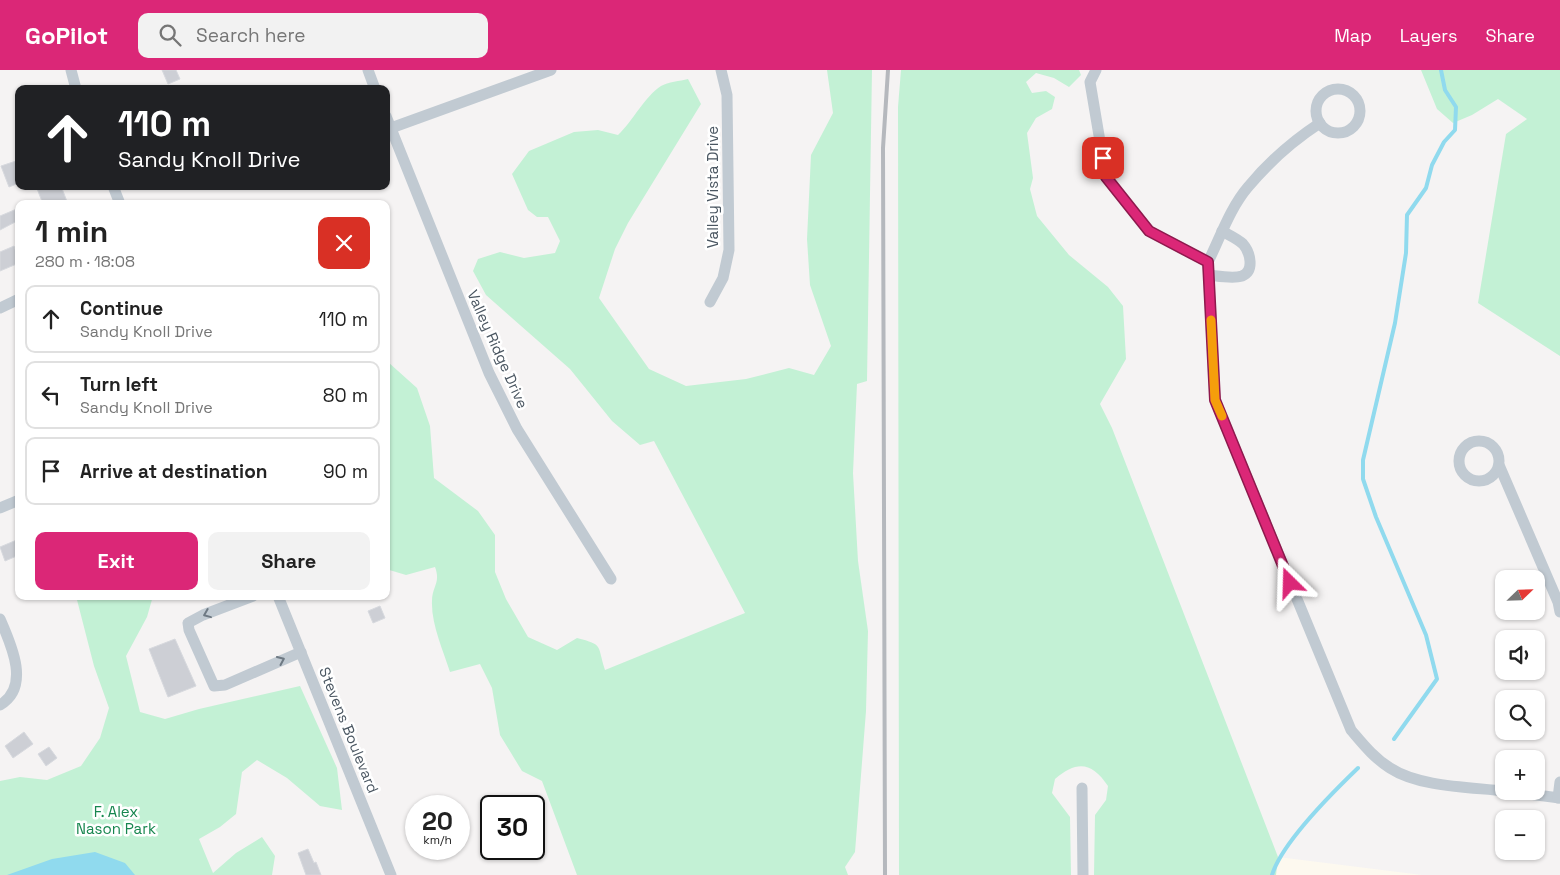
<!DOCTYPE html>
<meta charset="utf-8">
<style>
body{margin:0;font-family:"Space Grotesk",sans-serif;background:#f2f2f2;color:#222;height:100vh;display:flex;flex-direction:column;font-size:19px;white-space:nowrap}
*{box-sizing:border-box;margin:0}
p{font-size:16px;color:#767676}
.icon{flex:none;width:28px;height:28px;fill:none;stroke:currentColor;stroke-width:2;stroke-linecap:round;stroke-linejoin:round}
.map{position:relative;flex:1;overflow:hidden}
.side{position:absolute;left:15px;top:130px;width:375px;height:400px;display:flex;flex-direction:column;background:#fff;border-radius:10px;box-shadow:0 1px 4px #0004}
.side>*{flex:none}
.guide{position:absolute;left:15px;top:15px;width:375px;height:105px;border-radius:10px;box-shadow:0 1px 4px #0004;background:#202124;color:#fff;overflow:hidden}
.needle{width:32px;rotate:67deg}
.controls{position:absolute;left:1495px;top:500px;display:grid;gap:10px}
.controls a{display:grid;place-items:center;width:50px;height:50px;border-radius:10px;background:#fff;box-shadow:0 1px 4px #0004;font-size:25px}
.speed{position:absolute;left:405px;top:725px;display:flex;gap:10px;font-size:25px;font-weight:700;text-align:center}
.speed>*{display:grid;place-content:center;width:65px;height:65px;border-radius:50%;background:#fff;box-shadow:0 1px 4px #0004;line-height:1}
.speed small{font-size:12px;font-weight:400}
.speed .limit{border:2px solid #111;border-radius:8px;background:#fff;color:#111}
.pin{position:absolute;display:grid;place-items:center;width:42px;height:42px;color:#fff;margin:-21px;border-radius:10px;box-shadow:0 2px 8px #0006}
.me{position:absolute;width:55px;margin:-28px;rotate:338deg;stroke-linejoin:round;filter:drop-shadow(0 0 4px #0008)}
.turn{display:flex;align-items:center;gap:18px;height:105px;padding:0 20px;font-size:22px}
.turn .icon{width:65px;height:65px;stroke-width:2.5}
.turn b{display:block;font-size:35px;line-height:42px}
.round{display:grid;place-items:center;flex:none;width:52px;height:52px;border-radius:10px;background:#f2f2f2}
.summary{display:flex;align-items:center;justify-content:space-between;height:85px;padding:0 20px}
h1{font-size:30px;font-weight:700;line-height:38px}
.button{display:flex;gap:10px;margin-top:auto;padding:10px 20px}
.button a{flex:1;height:58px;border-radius:10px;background:#db2777;color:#fff;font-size:20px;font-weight:700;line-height:58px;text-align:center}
.button a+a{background:#f2f2f2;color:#222}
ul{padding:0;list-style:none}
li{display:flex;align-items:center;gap:15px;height:68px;margin:0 10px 8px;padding:0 10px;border:2px solid #e0e0e0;border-radius:10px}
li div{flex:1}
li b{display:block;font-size:19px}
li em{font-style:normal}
header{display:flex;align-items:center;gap:30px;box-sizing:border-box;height:70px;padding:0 25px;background:#db2777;color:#fff}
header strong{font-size:24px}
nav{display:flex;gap:28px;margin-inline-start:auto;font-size:18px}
.search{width:350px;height:45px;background:#f2f2f2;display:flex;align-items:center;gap:12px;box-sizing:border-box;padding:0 18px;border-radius:10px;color:#767676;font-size:19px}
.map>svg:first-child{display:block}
.commercial{fill:#fdf9ef}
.green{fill:#c3f1d5}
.water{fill:#90daee}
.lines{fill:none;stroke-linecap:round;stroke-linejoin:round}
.stream{stroke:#90daee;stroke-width:4}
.building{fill:#cdcfd5;stroke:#d7d9de}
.minor{stroke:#c1cad2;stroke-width:11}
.rail{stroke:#b5b8bd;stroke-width:4}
.oneway{stroke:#6e7983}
.route-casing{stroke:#8e194d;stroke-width:12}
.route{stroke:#db2777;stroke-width:9}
.slow{stroke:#f59e0b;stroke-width:9}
.labels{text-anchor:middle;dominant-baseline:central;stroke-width:5;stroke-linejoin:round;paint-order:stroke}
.street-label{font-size:15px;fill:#4a5661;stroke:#fff}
.park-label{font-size:15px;fill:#17864f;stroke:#fff}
</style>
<header>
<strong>GoPilot</strong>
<div class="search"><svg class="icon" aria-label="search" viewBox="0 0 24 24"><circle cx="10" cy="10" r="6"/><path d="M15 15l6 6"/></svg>Search here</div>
<nav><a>Map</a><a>Layers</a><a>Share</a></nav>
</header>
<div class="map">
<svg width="1560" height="805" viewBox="0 0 1560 805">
<rect width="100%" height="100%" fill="#f5f3f3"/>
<!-- commercial -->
<polygon class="commercial" points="1278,787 1422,805 1276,805"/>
<!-- green -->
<g class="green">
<path d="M 827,0 L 872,0 L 867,311 L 857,314 L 853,403 L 858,491 L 868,561 L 866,641 L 855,782 L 845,797 L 848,805 L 577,805 L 542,711 L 522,701 L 500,665 L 492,618 L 480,594 L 450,602 C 443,580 431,554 432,531 C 432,516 441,513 435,497 L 406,505 L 386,499 L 386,293 L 388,292 L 417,318 L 430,356 L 434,408 L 478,441 L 495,465 L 495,502 L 506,529 L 528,567 L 557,580 L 577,568 C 604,575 597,575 605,600 L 745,543 L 654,371 L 640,375 L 612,351 L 570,299 L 486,225 L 473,201 L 478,189 L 500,182 L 524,188 L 555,183 L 560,171 L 548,147 L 537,147 L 528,140 L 512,104 L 529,81 L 574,62 L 598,60 L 618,65 C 632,52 646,25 661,16 C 668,12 680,11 688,9 L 701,34 L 628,153 L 615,179 L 599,228 L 649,299 L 686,316 L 746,309 L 789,298 L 814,305 L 831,276 L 810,215 L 807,169 L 811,85 L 833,43 Z"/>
<path d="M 901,0 L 1079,0 L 1081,5 L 1069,17 L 1054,8 L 1036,3 L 1026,12 L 1032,23 L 1046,21 L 1055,27 L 1052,39 L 1036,48 L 1027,63 L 1033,108 L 1030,119 L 1037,146 L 1069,185 L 1108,217 L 1123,236 L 1126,289 L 1100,334 L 1112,358 L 1278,787 L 1276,805 L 1094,805 L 1095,745 L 1106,730 L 1108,716 C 1092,692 1077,690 1055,709 L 1052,723 L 1070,747 L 1071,805 L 899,805 L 898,37 Z"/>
<polygon points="1421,0 1560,0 1560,286 1478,233 1506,64 1527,49 1498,29 1472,45 1453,53 1437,39"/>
<polygon points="76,526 153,526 147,547 126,586 140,642 165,649 199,639 300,616 337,698 342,740 320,736 287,708 257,690 242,702 236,744 220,757 199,769 213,803 236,783 262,767 275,786 272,805 0,805 0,711 20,707 47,710 81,696 100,668 109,638 94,596"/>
</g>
<!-- water -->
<polygon class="water" points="95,782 125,793 135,805 7,805 52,789"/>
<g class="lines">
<!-- stream -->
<g class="stream">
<polyline points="1394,669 1437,609 1426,565 1376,447 1363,409 1363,390 1395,253 1406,183 1407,145 1426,118 1432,95 1444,72 1455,60 1456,37 1445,20 1441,0"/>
<path d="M 1272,805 C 1282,773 1333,722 1358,698"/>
</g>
</g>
<!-- building -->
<g class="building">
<polygon points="162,0 176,0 180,9 168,14"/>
<polygon points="19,90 19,113 9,117 1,96"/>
<polygon points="36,116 61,116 68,134 43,134"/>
<polygon points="19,138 19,150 0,160 0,146"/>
<polygon points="14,176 19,193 0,201 0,182"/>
<polygon points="19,469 19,485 5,491 0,477"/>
<polygon points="380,536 385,548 373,553 368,541"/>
<polygon points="175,569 196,616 168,627 149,579"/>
<polygon points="24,662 33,674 13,688 5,676"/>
<polygon points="49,677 57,688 46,696 38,684"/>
<polygon points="308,779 314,793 316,792 321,805 306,805 298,783"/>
</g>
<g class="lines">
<!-- minor -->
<g class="minor">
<polyline points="71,0 76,19"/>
<polyline points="368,0 375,19"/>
<path d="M 1096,0 L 1090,12 L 1106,107 L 1149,161 L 1208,192 L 1215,330 L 1351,660 C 1363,674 1374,688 1390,698 C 1419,717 1469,717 1504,721"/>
<circle cx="1338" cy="41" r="22"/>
<polyline points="386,46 489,303 517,359 611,509"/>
<polyline points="391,58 551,0"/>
<polyline points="113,116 120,134"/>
<path d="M 1208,192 C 1220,168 1230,138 1248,117 C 1268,93 1294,70 1320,53"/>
<path d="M 1209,205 C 1218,206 1233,209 1242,206 C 1255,201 1250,182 1243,174 C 1238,169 1229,165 1222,161"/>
<polyline points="710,232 723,208 729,180 727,25 721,0"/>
<polyline points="0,238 19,229"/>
<circle cx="1479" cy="391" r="20"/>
<polyline points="1499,395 1558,532 1560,542"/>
<polyline points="0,438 19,430"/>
<polyline points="253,526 203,545 188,553 189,560 214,616 225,615 301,582"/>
<polyline points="278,526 391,805"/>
<path d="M 0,549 C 11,574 31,617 0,635"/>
<polyline points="1082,718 1083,805"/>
<polyline points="1506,721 1560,728"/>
<polyline points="1558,728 1560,712"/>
</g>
<!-- rail -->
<polyline class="rail" points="885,805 883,78 888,0"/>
</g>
<!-- one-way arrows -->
<defs><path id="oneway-chevron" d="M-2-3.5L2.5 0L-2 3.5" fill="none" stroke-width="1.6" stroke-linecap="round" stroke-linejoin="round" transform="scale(1.25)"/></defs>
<g class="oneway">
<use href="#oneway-chevron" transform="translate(207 544) rotate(158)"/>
<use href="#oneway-chevron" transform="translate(281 590) rotate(-24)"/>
</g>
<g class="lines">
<!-- route casing -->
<g class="route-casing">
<polyline id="route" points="1103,88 1106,107 1149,161 1208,192 1215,330 1290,513"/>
</g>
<!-- route -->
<use href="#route" class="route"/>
<!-- slow -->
<polyline class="slow" points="1211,250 1215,330 1222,346"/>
</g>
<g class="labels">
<!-- street labels -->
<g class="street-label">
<text transform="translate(712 117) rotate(-90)">Valley Vista Drive</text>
<text transform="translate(498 279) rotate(66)">Valley Ridge Drive</text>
<text transform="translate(349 660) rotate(68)">Stevens Boulevard</text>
</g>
<!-- park labels -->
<g class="park-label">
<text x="116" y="741">F. Alex<tspan x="116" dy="17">Nason Park</tspan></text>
</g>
</g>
</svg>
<div class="controls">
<a><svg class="needle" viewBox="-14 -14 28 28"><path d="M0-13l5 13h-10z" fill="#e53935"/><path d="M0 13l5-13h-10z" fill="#767676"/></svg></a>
<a><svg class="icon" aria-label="sound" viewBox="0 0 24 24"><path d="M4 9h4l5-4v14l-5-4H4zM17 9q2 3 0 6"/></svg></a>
<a><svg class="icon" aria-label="search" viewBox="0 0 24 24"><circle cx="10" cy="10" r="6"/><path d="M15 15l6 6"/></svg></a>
<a>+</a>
<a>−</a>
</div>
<div class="speed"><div>20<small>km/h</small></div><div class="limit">30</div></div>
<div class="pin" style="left:1103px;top:88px;background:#d93025"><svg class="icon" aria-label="arrive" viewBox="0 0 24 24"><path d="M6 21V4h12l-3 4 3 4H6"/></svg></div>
<svg class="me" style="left:1290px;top:513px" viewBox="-20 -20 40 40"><path d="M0-17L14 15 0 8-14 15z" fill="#db2777" stroke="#fff" stroke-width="4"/></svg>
<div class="guide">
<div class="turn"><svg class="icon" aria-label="ahead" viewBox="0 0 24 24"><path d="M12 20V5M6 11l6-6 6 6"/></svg><div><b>110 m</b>Sandy Knoll Drive</div></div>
</div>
<section class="side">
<div class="summary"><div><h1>1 min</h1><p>280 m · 18:08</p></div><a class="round" style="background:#d93025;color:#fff"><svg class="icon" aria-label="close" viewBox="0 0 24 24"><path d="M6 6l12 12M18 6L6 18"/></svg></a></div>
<ul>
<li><svg class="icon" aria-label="ahead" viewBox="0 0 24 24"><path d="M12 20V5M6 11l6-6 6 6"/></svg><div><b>Continue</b><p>Sandy Knoll Drive</p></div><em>110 m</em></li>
<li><svg class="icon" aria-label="left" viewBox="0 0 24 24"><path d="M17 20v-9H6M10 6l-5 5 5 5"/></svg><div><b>Turn left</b><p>Sandy Knoll Drive</p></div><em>80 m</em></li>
<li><svg class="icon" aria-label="arrive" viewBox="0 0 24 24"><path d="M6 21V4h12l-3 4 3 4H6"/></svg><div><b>Arrive at destination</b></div><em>90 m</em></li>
</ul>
<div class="button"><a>Exit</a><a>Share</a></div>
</section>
</div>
